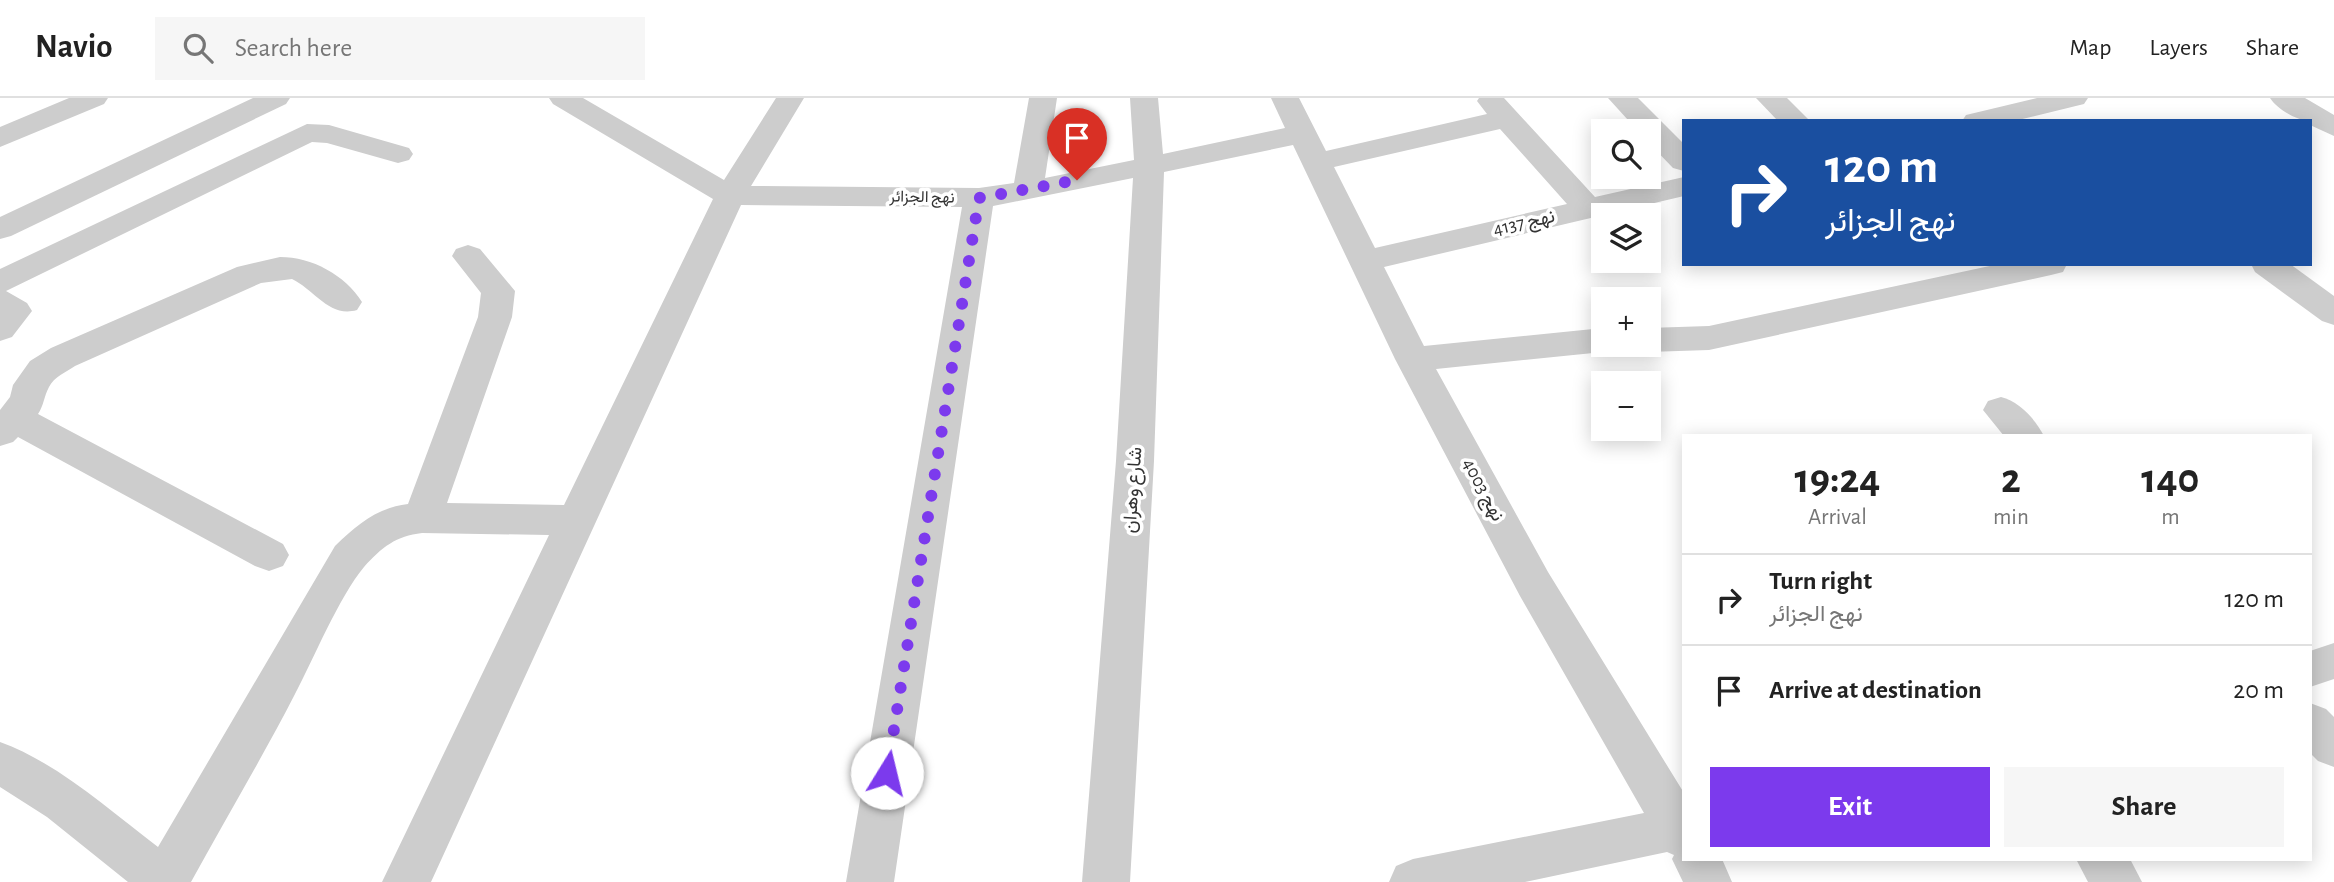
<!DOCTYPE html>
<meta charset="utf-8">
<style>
body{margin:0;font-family:"Alegreya Sans",Vazirmatn,sans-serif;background:#f6f6f6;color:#222;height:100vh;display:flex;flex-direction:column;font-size:26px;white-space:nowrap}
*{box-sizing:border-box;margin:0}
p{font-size:23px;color:#767676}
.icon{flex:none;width:38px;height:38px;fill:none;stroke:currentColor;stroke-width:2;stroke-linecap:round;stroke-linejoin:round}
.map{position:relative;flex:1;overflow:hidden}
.drawer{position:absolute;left:1682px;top:336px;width:630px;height:427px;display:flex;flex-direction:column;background:#fff;border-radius:0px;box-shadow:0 4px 18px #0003}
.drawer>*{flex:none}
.top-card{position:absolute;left:1682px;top:21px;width:630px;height:147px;border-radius:0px;box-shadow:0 4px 18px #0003;background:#1a4fa0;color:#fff;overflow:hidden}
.fabs{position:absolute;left:1591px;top:21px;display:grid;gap:14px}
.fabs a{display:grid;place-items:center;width:70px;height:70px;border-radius:0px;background:#fff;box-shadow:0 4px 18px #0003;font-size:35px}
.pin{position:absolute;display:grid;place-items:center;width:60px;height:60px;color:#fff;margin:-72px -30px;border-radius:50% 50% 50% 0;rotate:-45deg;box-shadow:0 0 7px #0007}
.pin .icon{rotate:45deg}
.me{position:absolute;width:77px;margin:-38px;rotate:9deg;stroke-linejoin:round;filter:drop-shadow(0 0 5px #0008)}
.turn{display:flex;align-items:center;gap:24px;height:147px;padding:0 28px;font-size:32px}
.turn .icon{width:91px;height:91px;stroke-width:2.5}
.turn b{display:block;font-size:49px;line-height:60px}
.eta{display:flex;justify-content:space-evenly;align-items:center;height:119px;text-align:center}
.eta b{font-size:42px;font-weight:600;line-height:49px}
.action{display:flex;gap:14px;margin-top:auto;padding:14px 28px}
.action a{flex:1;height:80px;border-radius:0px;background:#7c3aed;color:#fff;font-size:28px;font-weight:600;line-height:80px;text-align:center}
.action a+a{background:#f6f6f6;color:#222}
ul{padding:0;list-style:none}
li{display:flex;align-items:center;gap:21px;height:91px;padding:0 28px;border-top:2px solid #e0e0e0}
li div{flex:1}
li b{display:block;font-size:26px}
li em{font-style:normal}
header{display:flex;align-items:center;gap:42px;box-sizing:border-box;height:98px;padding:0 35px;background:#fff;border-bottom:2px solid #e0e0e0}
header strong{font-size:33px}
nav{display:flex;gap:38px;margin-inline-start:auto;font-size:24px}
.search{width:490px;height:63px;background:#f6f6f6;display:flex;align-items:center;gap:18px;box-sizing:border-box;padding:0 24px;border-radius:0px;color:#767676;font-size:26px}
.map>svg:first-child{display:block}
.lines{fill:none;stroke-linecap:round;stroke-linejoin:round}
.minor{fill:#cdcdcd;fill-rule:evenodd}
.route{stroke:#7c3aed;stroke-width:12;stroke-dasharray:0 21.6}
.labels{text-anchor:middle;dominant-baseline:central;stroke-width:7;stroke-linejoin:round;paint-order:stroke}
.far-street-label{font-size:16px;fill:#333;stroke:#fff}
.street-label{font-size:19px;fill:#333;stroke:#fff}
</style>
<header>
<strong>Navio</strong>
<div class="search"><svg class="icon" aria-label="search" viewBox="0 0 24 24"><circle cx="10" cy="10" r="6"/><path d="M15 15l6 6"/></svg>Search here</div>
<nav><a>Map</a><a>Layers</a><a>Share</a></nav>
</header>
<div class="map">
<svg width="2334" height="784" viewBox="0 0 2334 784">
<rect width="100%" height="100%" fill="#fff"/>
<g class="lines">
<!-- minor -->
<g class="minor">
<polygon points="69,0 108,0 104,6 0,49 0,29"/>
<polygon points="253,0 290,0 286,6 11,138 0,141 0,119"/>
<path d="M 549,0 L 583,0 L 724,82 L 776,0 L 804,0 L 751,88 L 979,90 L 1014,85 L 1029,0 L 1057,0 L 1045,80 L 1134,62 L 1130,0 L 1158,0 L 1163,56 L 1285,30 L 1271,0 L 1299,0 L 1326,53 L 1487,16 L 1477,3 L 1479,0 L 1504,0 L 1595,99 L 1684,79 L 1684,98 L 1384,169 L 1424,248 L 1603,230 L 1603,247 L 1618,247 L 1615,250 L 1603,254 L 1436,271 L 1548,474 L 1684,695 L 1684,761 L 1722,761 L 1732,784 L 1683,784 L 1672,761 L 1674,757 L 1667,754 L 1525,784 L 1389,784 L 1396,768 L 1413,761 L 1644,715 L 1520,498 L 1395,261 L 1293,47 L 1164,74 L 1154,363 L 1130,784 L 1082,784 L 1116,363 L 1133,80 L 993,108 L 894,784 L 846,784 L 962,109 L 741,107 L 431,784 L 382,784 L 549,437 L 422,435 C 396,438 382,449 364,469 C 339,499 314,560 295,596 C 262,660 225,722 191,784 L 128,784 L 47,719 L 0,689 L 0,644 C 58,665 109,712 158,749 L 335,448 C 357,427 376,410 408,406 L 478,219 L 481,195 L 452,158 L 456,151 L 468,147 L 480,151 L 515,193 L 512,219 L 447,405 L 564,407 L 713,101 L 553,6 ZM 1500,31 L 1567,106 L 1375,150 L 1334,69 Z"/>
<polygon points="1608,0 1638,0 1684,46 1684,73 1673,70 1648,44 1648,33 1638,33"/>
<polygon points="1756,0 1787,0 1810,23 1778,23"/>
<polygon points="2037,0 2088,0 2084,6 2014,23 1962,23 1966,17"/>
<path d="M 2270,0 L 2305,0 L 2334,17 L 2334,38 L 2310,27 L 2310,23 C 2297,23 2277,11 2270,0 Z"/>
<polygon points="307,26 329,27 409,50 413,56 409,62 398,65 327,45 312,44 6,193 27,205 32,213 12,239 0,243 0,171"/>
<path d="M 280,159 C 312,159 345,177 362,204 L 357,212 C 329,220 315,192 292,181 L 261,185 L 75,268 C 66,274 54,279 49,289 C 44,298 44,307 38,316 L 283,446 L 289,457 L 283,468 L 269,473 L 255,468 L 18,339 L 13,344 L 0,348 L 0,312 L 10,299 L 13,287 L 30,263 L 51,250 L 237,169 Z"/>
<polygon points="1999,166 2067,166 2063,174 2051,177 1709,252 1648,254 1636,250 1633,247 1648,247 1648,230 1709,228"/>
<polygon points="2251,166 2290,166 2334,198 2334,227 2322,223 2255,174"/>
<path d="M 2001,299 C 2020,304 2035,321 2044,338 L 2004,338 L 1983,312 L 1988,303 Z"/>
<polygon points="2334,545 2334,581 2310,589 2310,553"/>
<polygon points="2310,605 2326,611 2334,619 2334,669 2318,663 2310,655"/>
<polygon points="2076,761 2130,761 2142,784 2088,784"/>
</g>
</g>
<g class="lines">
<!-- route -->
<polyline class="route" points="887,675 979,100 1077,82"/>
</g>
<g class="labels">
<!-- far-street labels -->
<g class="far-street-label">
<text transform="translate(922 99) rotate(1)">نهج الجزائر</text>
</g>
<!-- street labels -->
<g class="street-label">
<text transform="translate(1524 125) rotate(-13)">نهج 4137</text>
<text transform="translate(1133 392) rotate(-86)">شارع وهران</text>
<text transform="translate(1483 392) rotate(62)">نهج 4003</text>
</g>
</g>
</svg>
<div class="fabs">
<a><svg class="icon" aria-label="search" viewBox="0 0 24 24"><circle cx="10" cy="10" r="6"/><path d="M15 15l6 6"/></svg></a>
<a><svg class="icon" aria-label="layers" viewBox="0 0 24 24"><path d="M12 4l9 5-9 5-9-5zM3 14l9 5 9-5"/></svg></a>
<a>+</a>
<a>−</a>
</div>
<div class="pin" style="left:1077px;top:82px;background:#d93025"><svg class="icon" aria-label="arrive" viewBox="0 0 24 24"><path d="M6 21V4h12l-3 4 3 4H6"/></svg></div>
<svg class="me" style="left:887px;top:675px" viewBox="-20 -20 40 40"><circle r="19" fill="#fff"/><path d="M0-13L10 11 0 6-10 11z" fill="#7c3aed"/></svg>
<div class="top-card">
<div class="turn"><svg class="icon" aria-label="right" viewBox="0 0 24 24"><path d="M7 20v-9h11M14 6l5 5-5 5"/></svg><div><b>120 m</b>نهج الجزائر</div></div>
</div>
<section class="drawer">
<div class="eta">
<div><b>19:24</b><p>Arrival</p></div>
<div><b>2</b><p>min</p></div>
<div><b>140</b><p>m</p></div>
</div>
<ul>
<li><svg class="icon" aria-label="right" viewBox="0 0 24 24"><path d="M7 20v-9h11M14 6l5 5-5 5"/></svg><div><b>Turn right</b><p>نهج الجزائر</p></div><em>120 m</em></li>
<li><svg class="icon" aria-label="arrive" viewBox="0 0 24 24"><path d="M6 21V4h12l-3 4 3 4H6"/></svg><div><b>Arrive at destination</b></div><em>20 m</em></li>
</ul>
<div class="action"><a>Exit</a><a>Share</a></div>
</section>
</div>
